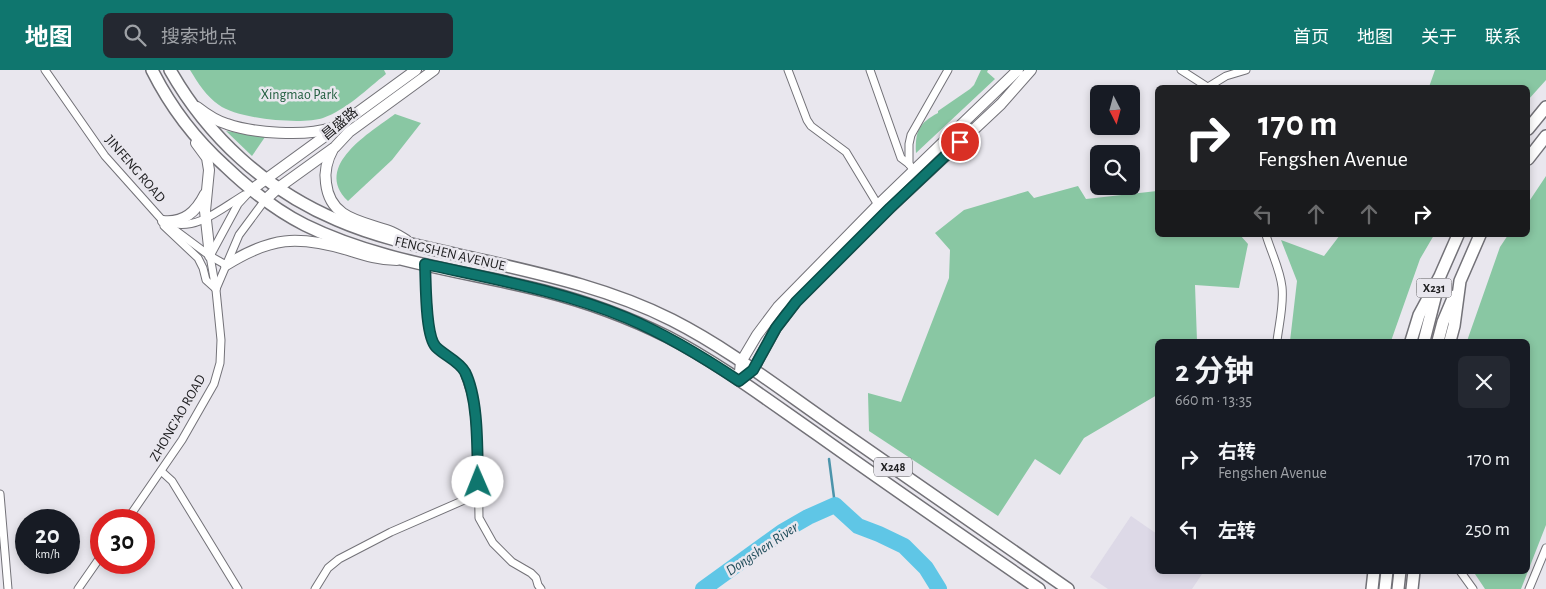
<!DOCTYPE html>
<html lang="zh">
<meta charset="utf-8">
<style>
body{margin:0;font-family:"Alegreya Sans","Noto Sans SC",sans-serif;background:#242831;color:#f1f3f6;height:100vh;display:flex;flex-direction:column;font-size:19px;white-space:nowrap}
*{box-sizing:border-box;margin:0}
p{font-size:16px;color:#9ea1a6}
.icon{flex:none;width:28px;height:28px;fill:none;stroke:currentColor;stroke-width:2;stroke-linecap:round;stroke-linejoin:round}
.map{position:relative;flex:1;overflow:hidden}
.side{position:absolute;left:1155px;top:269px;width:375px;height:235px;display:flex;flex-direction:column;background:#171b24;border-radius:8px;box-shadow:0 2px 8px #0003}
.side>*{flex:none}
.top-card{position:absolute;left:1155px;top:15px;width:375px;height:152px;border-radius:8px;box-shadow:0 2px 8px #0003;background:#202124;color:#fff;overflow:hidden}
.needle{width:32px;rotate:174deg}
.buttons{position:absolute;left:1090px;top:15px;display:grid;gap:10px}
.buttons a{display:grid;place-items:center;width:50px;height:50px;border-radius:8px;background:#171b24;box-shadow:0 2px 8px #0003;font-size:25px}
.speed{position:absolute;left:15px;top:439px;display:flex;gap:10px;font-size:25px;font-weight:700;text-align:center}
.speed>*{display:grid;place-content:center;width:65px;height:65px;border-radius:50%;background:#171b24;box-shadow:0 2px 8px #0003;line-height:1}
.speed small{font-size:12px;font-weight:400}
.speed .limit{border:8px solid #d22;background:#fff;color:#111}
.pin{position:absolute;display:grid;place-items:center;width:42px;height:42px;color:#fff;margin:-21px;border:2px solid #fff;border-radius:50%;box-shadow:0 1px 5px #0007}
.me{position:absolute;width:55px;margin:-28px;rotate:359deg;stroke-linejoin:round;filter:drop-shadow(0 0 4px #0008)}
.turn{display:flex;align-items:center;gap:18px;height:105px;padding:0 20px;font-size:22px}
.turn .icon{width:65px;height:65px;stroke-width:2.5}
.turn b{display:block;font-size:35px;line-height:42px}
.lanes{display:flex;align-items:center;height:48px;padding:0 20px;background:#0003;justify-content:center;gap:25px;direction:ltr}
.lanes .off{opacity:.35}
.round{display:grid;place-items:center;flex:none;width:52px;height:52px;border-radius:8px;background:#242831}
.head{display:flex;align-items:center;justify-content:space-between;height:85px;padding:0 20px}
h1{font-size:30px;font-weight:700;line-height:38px}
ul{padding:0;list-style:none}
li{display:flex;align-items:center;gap:15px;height:70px;padding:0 20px}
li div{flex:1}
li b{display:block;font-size:19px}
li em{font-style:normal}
header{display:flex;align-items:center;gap:30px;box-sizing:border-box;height:70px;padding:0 25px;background:#0f766e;color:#fff}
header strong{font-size:24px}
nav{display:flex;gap:28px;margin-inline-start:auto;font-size:18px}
.search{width:350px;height:45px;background:#242831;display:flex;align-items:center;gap:12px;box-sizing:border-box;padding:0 18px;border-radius:8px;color:#9ea1a6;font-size:19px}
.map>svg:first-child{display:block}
.built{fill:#ddd9e7}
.green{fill:#89c7a3}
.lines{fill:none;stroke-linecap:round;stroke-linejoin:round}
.stream{stroke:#4c94ab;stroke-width:2.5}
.river{stroke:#5fc6e6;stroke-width:16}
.street-casing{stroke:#737278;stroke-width:9}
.secondary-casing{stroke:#737278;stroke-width:12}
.primary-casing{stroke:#737278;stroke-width:14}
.street{stroke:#fff;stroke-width:7}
.secondary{stroke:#fff;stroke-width:10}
.primary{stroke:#fff;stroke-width:11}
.route-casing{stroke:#0a4d48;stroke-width:12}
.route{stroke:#0f766e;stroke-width:9}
.labels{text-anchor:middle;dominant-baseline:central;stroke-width:5;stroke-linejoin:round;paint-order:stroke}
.shield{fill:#e9e7ee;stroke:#5c5c5f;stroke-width:1}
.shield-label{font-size:12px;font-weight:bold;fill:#202022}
.park-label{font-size:14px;fill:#1f5c3d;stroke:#e9e7ee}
.street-label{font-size:14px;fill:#202022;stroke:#e9e7ee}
.water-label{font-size:15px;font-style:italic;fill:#1f4c5a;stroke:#e9e7ee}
</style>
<header>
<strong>地图</strong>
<div class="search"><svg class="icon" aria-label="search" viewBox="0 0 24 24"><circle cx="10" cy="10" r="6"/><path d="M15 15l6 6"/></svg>搜索地点</div>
<nav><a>首页</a><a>地图</a><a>关于</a><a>联系</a></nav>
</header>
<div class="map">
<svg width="1546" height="519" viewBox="0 0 1546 519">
<rect width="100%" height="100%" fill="#e9e7ee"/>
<!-- built -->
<polygon class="built" points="1131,446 1157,464 1158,501 1204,501 1192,519 1108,519 1090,507"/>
<!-- green -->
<g class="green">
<path d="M 190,0 L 384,0 L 386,4 C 367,19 346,40 323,48 C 302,55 237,49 219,35 C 206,26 198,13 190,0 Z"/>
<path d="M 981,0 L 988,0 L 987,2 L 995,9 L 916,83 C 915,61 919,53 938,43 L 938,41 L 970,19 L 974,15 Z"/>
<polygon points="1435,0 1546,0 1546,10 1528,30 1528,18 1429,17"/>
<path d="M 395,44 L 421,53 L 392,90 L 348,131 C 312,96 371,62 395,44 Z"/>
<polygon points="226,61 265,67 252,86"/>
<polygon points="1546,106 1546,455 1521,519 1485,519 1473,501 1528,501 1528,271 1467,271 1500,177 1508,165 1528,165 1528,133"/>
<polygon points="1078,116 1086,129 1157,121 1158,165 1240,165 1248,174 1239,218 1195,215 1197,271 1158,271 1157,325 1084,368 1060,405 1035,389 998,446 869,361 868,323 901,332 949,208 950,180 935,163 964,140 1028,121 1034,128"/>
<polygon points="1340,165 1434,165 1420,189 1391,271 1290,271 1297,211 1281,170 1324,186"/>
</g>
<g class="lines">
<!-- stream -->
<polyline class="stream" points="829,389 835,435"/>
<!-- river -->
<polyline class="river" points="703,519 782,462 808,447 835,435 858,456 879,464 904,476 926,498 939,519"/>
<!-- street casing -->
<g class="street-casing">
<g id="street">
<polyline points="45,0 105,86 163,151 210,186 226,195"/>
<polyline points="788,0 807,50 811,56 846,82 878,135"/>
<polyline points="870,0 901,88 909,94 914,101"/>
<polyline points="1181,0 1209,18"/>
<polyline points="1208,17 1226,6 1246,0"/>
<polyline points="909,94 909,74 911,65 948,0"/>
<path d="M 170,153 C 197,161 222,138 244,125"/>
<polyline points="164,156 198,188 203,198 206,210 216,219"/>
<path d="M 1266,165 C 1271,182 1280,199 1282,217 C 1284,235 1279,254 1277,271"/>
<polyline points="425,195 429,255 432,272 437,278 459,294 464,302 473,330 478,385 479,448 493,473 512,492 531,503 536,508 538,515 541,519"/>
<polyline points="216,219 239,165 265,130"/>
<polyline points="161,401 172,411 238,519"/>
<polyline points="0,424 8,519"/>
<polyline points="127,450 182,370 214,314 220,293 221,270 216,220 210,186 238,134 251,120"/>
<polyline points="1460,501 1473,519"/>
<polyline points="78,519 101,486"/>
<polyline points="315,519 328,498 339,489 391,462 478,424"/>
<polyline points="1529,519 1546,478"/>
</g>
</g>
<!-- secondary casing -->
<g class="secondary-casing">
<g id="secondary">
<polyline points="1018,0 878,135 778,237 757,265 741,292 739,311 753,300 776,258 796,232 890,138 1001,34 1031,0"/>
<path d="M 197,37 C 206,44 216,51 227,54 C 252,63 306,67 331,58"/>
<polyline points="196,73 207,88 209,100 205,141 210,186"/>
<path d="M 333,79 C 327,90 324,100 326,113 C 330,149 361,151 389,161 C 395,163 401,167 406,170"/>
<polyline points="251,120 416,0"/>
<polyline points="265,130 278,118 335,77 349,62 434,0"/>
<path d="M 163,151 C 184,153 196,142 205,124"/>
<path d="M 226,195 C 271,167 297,165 348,180 C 364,185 379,190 397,190"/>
</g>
</g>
<!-- primary casing -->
<g class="primary-casing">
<g id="primary">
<path d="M 152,0 C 170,36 195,69 225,96 C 249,119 275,140 305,155 C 380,192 465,201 544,221 C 587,232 628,247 668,267 C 720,294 769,331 818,365 C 891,417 965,468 1039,519"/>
<path d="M 170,0 C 208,67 266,120 337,150 C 376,167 418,176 459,185 C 532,202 605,216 672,250 C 729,279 780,319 832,355 C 911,410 989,464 1068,519"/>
<polyline points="1528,59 1546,37"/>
<polyline points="1528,89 1546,66"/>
<polyline points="1411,271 1419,245 1440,206 1458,165"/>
<polyline points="1424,271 1437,220"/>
<polyline points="1438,271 1443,252 1454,226"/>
<polyline points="1450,271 1454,256 1460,211 1480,165"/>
<polyline points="1372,519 1374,501"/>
<polyline points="1385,519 1387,501"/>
<polyline points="1398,519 1400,501"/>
<polyline points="1412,519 1414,501"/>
</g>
</g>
<!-- street -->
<use href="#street" class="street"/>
<!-- secondary -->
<use href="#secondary" class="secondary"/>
<!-- primary -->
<use href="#primary" class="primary"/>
</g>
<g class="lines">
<!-- route casing -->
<g class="route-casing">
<path id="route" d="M 478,412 C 477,381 479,330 465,302 C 459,291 445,286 436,277 C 425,266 426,212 425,194 C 493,209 562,221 627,248 C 667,265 703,287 739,311 L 753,300 L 776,258 L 796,232 L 890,138 L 960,72"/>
</g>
<!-- route -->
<use href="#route" class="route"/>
</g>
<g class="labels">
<!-- shield labels -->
<g class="shield">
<rect x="1416.5" y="208.5" width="35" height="19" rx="4"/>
<rect x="874" y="387.5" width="38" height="19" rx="4"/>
</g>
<g class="shield-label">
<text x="1434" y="218">X231</text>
<text x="893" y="397">X248</text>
</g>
<!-- park labels -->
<g class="park-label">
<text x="299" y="25">Xingmao Park</text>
</g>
<!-- street labels -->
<g class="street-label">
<text transform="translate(340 54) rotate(-40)">昌盛路</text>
<text transform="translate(135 99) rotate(49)">JINFENG ROAD</text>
<text transform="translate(450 184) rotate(13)">FENGSHEN AVENUE</text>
<text transform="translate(178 348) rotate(-60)">ZHONG’AO ROAD</text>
</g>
<!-- water labels -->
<g class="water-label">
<text transform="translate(762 479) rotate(-34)">Dongshen River</text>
</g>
</g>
</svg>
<div class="buttons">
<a><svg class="needle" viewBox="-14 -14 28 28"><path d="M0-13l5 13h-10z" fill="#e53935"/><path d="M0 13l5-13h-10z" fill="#9ea1a6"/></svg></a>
<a><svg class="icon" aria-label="search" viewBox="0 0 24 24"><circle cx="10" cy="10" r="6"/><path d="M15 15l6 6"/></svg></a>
</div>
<div class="speed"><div>20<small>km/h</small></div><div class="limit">30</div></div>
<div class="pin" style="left:960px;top:72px;background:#d93025"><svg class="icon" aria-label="arrive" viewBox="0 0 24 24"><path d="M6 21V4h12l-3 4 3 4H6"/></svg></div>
<svg class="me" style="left:478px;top:412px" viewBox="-20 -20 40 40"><circle r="19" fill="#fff"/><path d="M0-13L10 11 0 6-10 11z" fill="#0f766e"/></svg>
<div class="top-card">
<div class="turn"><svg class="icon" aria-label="right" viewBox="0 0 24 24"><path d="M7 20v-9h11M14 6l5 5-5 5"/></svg><div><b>170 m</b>Fengshen Avenue</div></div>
<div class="lanes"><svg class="icon off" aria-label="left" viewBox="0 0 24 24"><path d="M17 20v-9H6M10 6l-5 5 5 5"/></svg><svg class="icon off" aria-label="ahead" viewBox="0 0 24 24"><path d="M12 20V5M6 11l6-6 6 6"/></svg><svg class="icon off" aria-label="ahead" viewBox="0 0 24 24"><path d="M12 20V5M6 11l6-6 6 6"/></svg><svg class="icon" aria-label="right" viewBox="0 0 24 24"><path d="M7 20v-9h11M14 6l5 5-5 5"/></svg></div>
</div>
<section class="side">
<div class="head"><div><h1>2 分钟</h1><p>660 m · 13:35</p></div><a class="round"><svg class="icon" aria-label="close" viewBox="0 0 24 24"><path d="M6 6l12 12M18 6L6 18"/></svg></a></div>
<ul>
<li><svg class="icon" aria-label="right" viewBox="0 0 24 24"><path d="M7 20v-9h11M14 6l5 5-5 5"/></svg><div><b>右转</b><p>Fengshen Avenue</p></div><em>170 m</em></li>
<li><svg class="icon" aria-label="left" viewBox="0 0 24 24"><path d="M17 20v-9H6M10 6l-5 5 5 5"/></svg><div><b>左转</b></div><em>250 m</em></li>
</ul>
</section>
</div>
